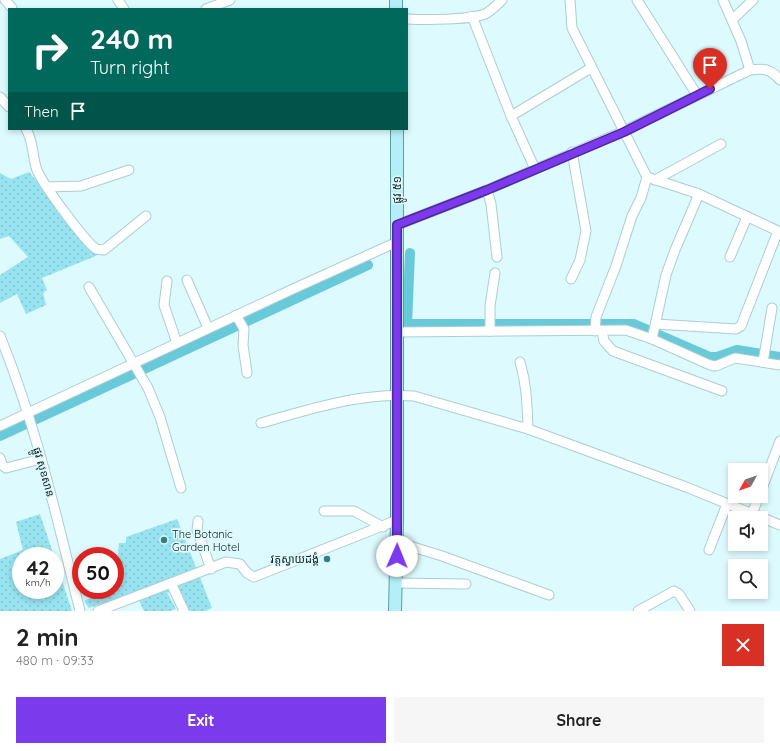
<!DOCTYPE html>
<meta charset="utf-8">
<style>
body{margin:0;font-family:Quicksand,"Noto Sans Khmer",sans-serif;background:#f6f6f6;color:#222;height:100vh;display:flex;flex-direction:column;font-size:15px;white-space:nowrap}
*{box-sizing:border-box;margin:0}
p{font-size:13px;color:#767676}
.icon{flex:none;width:22px;height:22px;fill:none;stroke:currentColor;stroke-width:2;stroke-linecap:round;stroke-linejoin:round}
.map{position:relative;height:611px;overflow:hidden}
.details{display:flex;flex-direction:column;background:#fff;flex:1}
.details>*{flex:none}
.top-card{position:absolute;left:8px;top:8px;width:400px;height:122px;border-radius:0px;box-shadow:0 2px 6px #0003;background:#00695c;color:#fff;overflow:hidden}
.needle{width:26px;rotate:230deg}
.fabs{position:absolute;left:728px;top:463px;display:grid;gap:8px}
.fabs a{display:grid;place-items:center;width:40px;height:40px;border-radius:0px;background:#fff;box-shadow:0 2px 6px #0003;font-size:20px}
.speed{position:absolute;left:12px;top:547px;display:flex;gap:8px;font-size:20px;font-weight:700;text-align:center}
.speed>*{display:grid;place-content:center;width:52px;height:52px;border-radius:50%;background:#fff;box-shadow:0 2px 6px #0003;line-height:1}
.speed small{font-size:10px;font-weight:400}
.speed .limit{border:6px solid #d22;background:#fff;color:#111}
.pin{position:absolute;display:grid;place-items:center;width:34px;height:34px;color:#fff;margin:-41px -17px;border-radius:50% 50% 50% 0;rotate:-45deg;box-shadow:0 0 4px #0007}
.pin .icon{rotate:45deg}
.me{position:absolute;width:44px;margin:-22px;rotate:1deg;stroke-linejoin:round;filter:drop-shadow(0 0 3px #0008)}
.turn{display:flex;align-items:center;gap:14px;height:84px;padding:0 16px;font-size:18px}
.turn .icon{width:52px;height:52px;stroke-width:2.5}
.turn b{display:block;font-size:28px;line-height:34px}
.then{display:flex;align-items:center;height:38px;padding:0 16px;background:#0003;gap:8px;font-size:15px}
.round{display:grid;place-items:center;flex:none;width:42px;height:42px;border-radius:0px;background:#f6f6f6}
.headline{display:flex;align-items:center;justify-content:space-between;height:68px;padding:0 16px}
h1{font-size:24px;font-weight:700;line-height:30px}
.cta{display:flex;gap:8px;margin-top:auto;padding:8px 16px}
.cta a{flex:1;height:46px;border-radius:0px;background:#7c3aed;color:#fff;font-size:16px;font-weight:700;line-height:46px;text-align:center}
.cta a+a{background:#f6f6f6;color:#222}
.map>svg:first-child{display:block}
.garden{fill:url(#garden-dots)}
.lines{fill:none;stroke-linecap:round;stroke-linejoin:round}
.canal{stroke:#68c9d8;stroke-width:10}
.minor-casing{stroke:#abced3;stroke-width:11}
.major-casing{stroke:#5b9ea8;stroke-width:14}
.minor{stroke:#fff;stroke-width:9}
.major{stroke:#b4eef7;stroke-width:12}
.route-casing{stroke:#51269a;stroke-width:10}
.route{stroke:#7c3aed;stroke-width:7}
.poi-dot{fill:#367d88;stroke:#ddfafe;stroke-width:1.5}
.labels{text-anchor:middle;dominant-baseline:central;stroke-width:3.5;stroke-linejoin:round;paint-order:stroke}
.street-label{font-size:11px;fill:#121f21;stroke:#ddfafe}
.poi-label{font-size:11px;fill:#121f21;stroke:#ddfafe;text-anchor:start}
</style>
<div class="map">
<svg width="780" height="611" viewBox="0 0 780 611">
<defs>
<pattern id="garden-dots" width="8" height="8" patternUnits="userSpaceOnUse"><rect width="8" height="8" fill="#97e3ef"/><path d="M2 2h.1M6 6h.1" fill="none" stroke="#81c2cd" stroke-width="1.8" stroke-linecap="round"/></pattern>
</defs>
<rect width="100%" height="100%" fill="#ddfafe"/>
<!-- garden -->
<g class="garden">
<polygon points="29,172 98,255 42,278 47,290 43,293 46,305 26,314 17,294 0,303 0,275 28,257 9,236 0,239 0,173 11,179"/>
<polygon points="40,514 54,556 21,556 21,590 55,590 55,560 72,611 0,611 0,559 23,550 16,522"/>
<polygon points="177,519 212,608 205,611 188,611 182,596 167,592 176,609 170,611 144,611 135,592 89,608 84,601 108,590 115,590 115,568 117,567 119,543 126,543 126,537"/>
</g>
<g class="lines">
<!-- canal -->
<g class="canal">
<polyline points="410,253 407,324 634,324 710,357 717,357 737,350 780,357"/>
<polyline points="0,436 368,265"/>
</g>
<!-- minor casing -->
<g class="minor-casing">
<g id="minor">
<polyline points="5,0 12,8"/>
<polyline points="118,0 124,9"/>
<polyline points="570,0 572,28 647,177 641,198 632,216 616,266 596,317 595,331"/>
<polyline points="637,0 697,95"/>
<polyline points="206,9 230,0"/>
<polyline points="472,16 511,116 535,169"/>
<path d="M 407,19 C 425,20 468,20 485,14 C 491,11 497,5 502,0"/>
<polyline points="733,19 753,0"/>
<path d="M 750,70 C 764,68 771,69 780,80"/>
<polyline points="0,97 9,107"/>
<polyline points="511,116 591,68"/>
<path d="M 26,129 C 34,142 32,157 37,170 C 43,185 84,240 96,249 L 104,250 L 146,216"/>
<polyline points="647,177 699,194 778,231 741,326 736,329 656,324"/>
<polyline points="655,180 721,144"/>
<polyline points="47,187 81,186 129,170"/>
<polyline points="487,190 491,204 497,257"/>
<polyline points="397,225 487,190 624,131 750,70 741,41 723,0"/>
<polyline points="730,257 747,217"/>
<polyline points="571,279 580,260 586,231 572,152"/>
<polyline points="187,280 208,328"/>
<polyline points="167,281 164,305 177,343"/>
<polyline points="89,287 148,388 160,417 181,488"/>
<polyline points="236,315 244,329 243,345 247,373"/>
<polyline points="490,331 490,306 495,273"/>
<polyline points="602,331 604,341 613,351 722,391"/>
<polyline points="397,332 626,330 652,339 710,365 716,366 735,358 780,365"/>
<path d="M 0,336 C 36,424 57,519 80,611"/>
<polyline points="652,339 666,275 675,250 699,194"/>
<path d="M 520,362 C 527,386 527,404 528,429"/>
<polyline points="763,362 772,308"/>
<path d="M 261,423 C 311,409 361,392 414,396 L 528,429 L 686,487 L 780,525"/>
<polyline points="0,426 293,289 397,242"/>
<polyline points="0,458 2,465 6,468 41,459"/>
<polyline points="761,491 780,441"/>
<polyline points="324,511 354,511 383,527"/>
<polyline points="752,514 759,496"/>
<polyline points="198,521 197,530 211,569"/>
<polyline points="397,542 442,556 549,595"/>
<polyline points="709,550 727,504"/>
<polyline points="171,583 184,611"/>
<polyline points="396,583 466,584"/>
<polyline points="98,611 226,562 240,564 247,573 254,577 397,520"/>
<polyline points="638,611 674,591 679,594 690,611"/>
</g>
</g>
<!-- major casing -->
<g class="major-casing">
<g id="major">
<polyline points="396,0 396,9"/>
<polyline points="395,611 397,520 397,129"/>
</g>
</g>
<!-- minor -->
<use href="#minor" class="minor"/>
<!-- major -->
<use href="#major" class="major"/>
</g>
<g class="lines">
<!-- route casing -->
<g class="route-casing">
<polyline id="route" points="397,556 397,225 487,190 624,132 710,89"/>
</g>
<!-- route -->
<use href="#route" class="route"/>
</g>
<!-- markers -->
<g class="poi-dot">
<circle cx="164" cy="540" r="4"/>
<circle cx="327" cy="559" r="4"/>
</g>
<g class="labels">
<!-- street labels -->
<g class="street-label">
<text transform="translate(397 190) rotate(-90)">ផ្លូវ ៥១</text>
<text transform="translate(44 472) rotate(74)">ផ្លូវ សុខសាន</text>
</g>
<!-- poi labels -->
<g class="poi-label">
<text x="172" y="534">The Botanic<tspan x="172" dy="13">Garden Hotel</tspan></text>
<text x="319" y="559" text-anchor="end">វត្តស្វាយដង្គំ</text>
</g>
</g>
</svg>
<div class="fabs">
<a><svg class="needle" viewBox="-14 -14 28 28"><path d="M0-13l5 13h-10z" fill="#e53935"/><path d="M0 13l5-13h-10z" fill="#767676"/></svg></a>
<a><svg class="icon" aria-label="sound" viewBox="0 0 24 24"><path d="M4 9h4l5-4v14l-5-4H4zM17 9q2 3 0 6"/></svg></a>
<a><svg class="icon" aria-label="search" viewBox="0 0 24 24"><circle cx="10" cy="10" r="6"/><path d="M15 15l6 6"/></svg></a>
</div>
<div class="speed"><div>42<small>km/h</small></div><div class="limit">50</div></div>
<div class="pin" style="left:710px;top:89px;background:#d93025"><svg class="icon" aria-label="arrive" viewBox="0 0 24 24"><path d="M6 21V4h12l-3 4 3 4H6"/></svg></div>
<svg class="me" style="left:397px;top:556px" viewBox="-20 -20 40 40"><circle r="19" fill="#fff"/><path d="M0-13L10 11 0 6-10 11z" fill="#7c3aed"/></svg>
<div class="top-card">
<div class="turn"><svg class="icon" aria-label="right" viewBox="0 0 24 24"><path d="M7 20v-9h11M14 6l5 5-5 5"/></svg><div><b>240 m</b>Turn right</div></div>
<div class="then">Then<svg class="icon" aria-label="arrive" viewBox="0 0 24 24"><path d="M6 21V4h12l-3 4 3 4H6"/></svg></div>
</div>
</div>
<section class="details">
<div class="headline"><div><h1>2 min</h1><p>480 m · 09:33</p></div><a class="round" style="background:#d93025;color:#fff"><svg class="icon" aria-label="close" viewBox="0 0 24 24"><path d="M6 6l12 12M18 6L6 18"/></svg></a></div>
<div class="cta"><a>Exit</a><a>Share</a></div>
</section>
